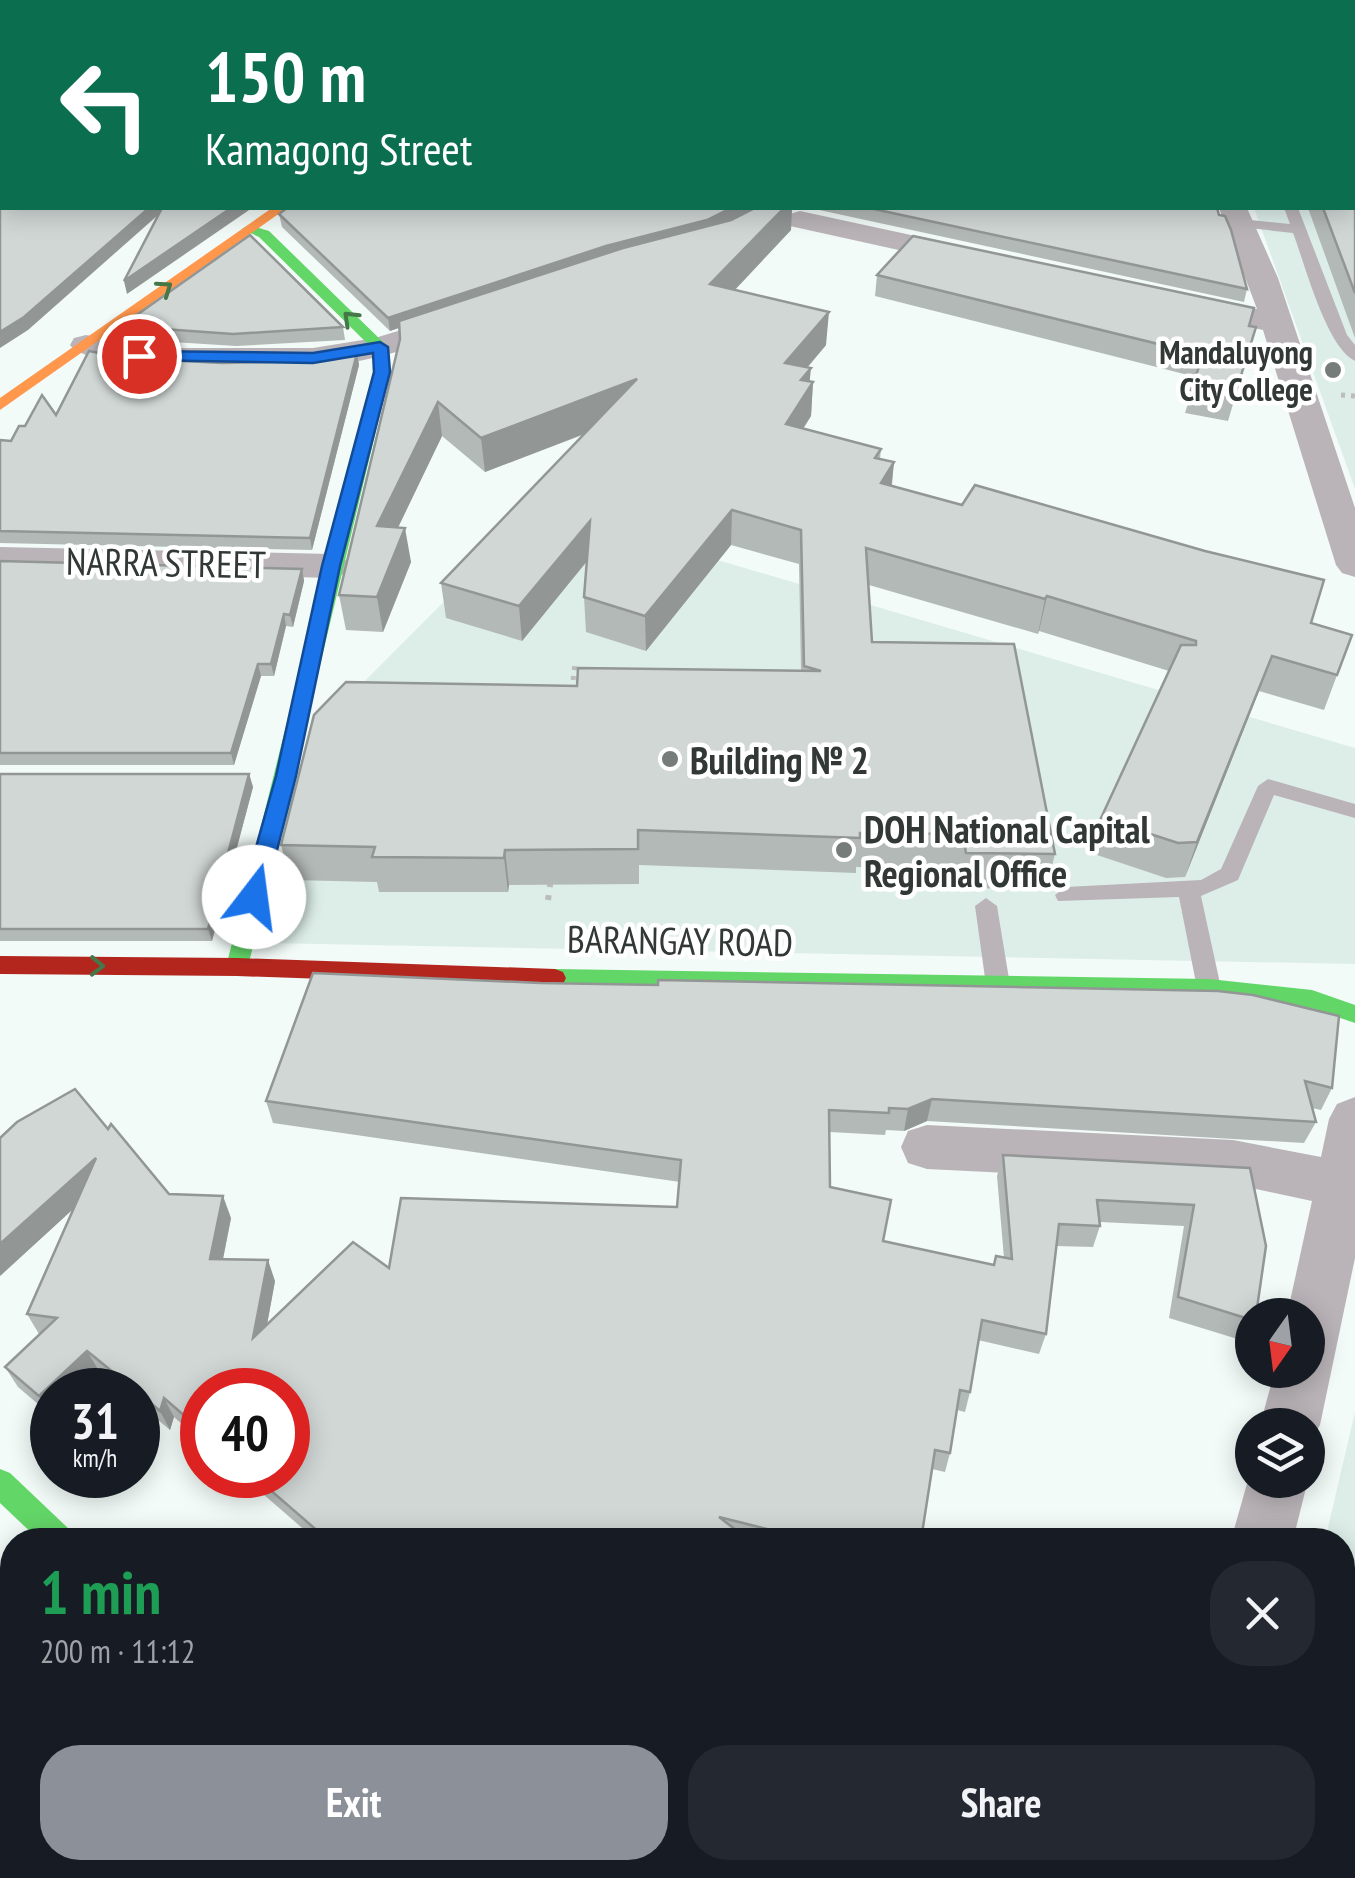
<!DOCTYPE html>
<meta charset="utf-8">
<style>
body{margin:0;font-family:"PT Sans Narrow",sans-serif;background:#242831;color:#f1f3f6;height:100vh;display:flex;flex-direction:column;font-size:38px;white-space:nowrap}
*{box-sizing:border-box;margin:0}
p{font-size:32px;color:#9ea1a6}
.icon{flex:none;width:55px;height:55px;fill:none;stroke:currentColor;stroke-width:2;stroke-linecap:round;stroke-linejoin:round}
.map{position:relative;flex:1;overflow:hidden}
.drawer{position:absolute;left:0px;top:1528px;width:1355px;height:352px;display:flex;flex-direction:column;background:#171b24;border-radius:40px 40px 0 0;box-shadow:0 5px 25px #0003}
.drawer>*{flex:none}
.top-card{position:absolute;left:0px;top:0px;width:1355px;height:210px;box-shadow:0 5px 25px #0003;background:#0b6e4f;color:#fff;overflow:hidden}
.needle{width:65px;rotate:194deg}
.tools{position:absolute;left:1235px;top:1298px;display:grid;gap:20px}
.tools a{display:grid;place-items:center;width:90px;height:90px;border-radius:50%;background:#171b24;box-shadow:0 5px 25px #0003;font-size:50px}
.speed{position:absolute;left:30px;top:1368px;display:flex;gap:20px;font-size:50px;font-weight:700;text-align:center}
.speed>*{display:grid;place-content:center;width:130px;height:130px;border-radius:50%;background:#171b24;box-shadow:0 5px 25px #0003;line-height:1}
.speed small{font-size:25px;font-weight:400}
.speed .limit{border:15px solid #d22;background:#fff;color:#111}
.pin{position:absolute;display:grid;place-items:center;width:85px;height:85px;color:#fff;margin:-42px;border:5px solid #fff;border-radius:50%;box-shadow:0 2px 10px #0007}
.me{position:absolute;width:110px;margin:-55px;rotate:15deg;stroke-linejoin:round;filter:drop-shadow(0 0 8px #0008)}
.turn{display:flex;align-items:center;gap:35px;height:210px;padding:0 40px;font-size:45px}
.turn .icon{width:130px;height:130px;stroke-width:2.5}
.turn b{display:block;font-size:70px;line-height:85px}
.round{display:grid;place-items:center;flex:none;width:105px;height:105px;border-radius:40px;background:#242831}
.summary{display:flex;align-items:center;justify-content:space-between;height:170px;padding:0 40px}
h1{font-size:60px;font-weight:600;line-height:75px;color:#1e9e55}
.cta{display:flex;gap:20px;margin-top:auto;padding:20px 40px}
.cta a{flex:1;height:115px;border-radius:40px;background:#8c9099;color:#fff;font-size:40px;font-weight:600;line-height:115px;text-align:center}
.cta a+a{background:#242831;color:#f1f3f6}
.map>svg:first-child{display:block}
.built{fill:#ddeee9}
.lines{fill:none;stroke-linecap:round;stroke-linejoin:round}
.path-far1{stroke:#bcbcbd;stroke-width:5;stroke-dasharray:4 6;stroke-linecap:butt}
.path{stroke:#bcbcbd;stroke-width:6;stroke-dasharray:5 8;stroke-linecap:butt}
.lane{fill:#bab4b8;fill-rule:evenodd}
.street{fill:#bab4b8;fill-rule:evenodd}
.fast{fill:#63d668;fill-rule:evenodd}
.slow{fill:#ff974d;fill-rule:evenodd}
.jam{fill:#b3261e;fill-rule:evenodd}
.wall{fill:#b3b9b7}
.shaded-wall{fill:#929695}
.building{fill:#d0d7d5;stroke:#929695;stroke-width:2.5}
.oneway{stroke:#457749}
.route{fill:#1a73e8;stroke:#114b97;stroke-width:2.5}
.poi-dot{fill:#757c79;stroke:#fff;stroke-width:4}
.labels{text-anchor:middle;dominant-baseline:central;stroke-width:9;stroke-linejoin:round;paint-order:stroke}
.far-poi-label{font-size:32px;font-weight:bold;fill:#313835;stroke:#fff;text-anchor:end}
.street-label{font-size:38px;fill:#313835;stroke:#fff}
.poi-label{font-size:38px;font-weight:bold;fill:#313835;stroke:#fff;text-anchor:start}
</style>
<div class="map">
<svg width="1355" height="1878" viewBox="0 0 1355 1878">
<rect width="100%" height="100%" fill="#f2fbf8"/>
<!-- built -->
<g class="built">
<polygon points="1355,199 1355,489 1254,208 1352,208"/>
<polygon points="538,507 1355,748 1355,964 267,943 319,727"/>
<polygon points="1355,1412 1355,1878 1245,1878 1247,1868 1342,1868 1342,1540 1325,1540"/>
<polygon points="531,1868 1138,1868 1135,1878 542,1878"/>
</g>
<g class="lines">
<!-- path-far1 -->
<g class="path-far1">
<polyline points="1341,395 1355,396"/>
<polyline points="572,690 575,663"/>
</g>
<!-- path -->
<g class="path">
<polyline points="572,692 572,688"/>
<polyline points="548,900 551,878"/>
</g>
<!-- lane -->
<g class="lane">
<path d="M 1284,208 L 1298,208 L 1347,335 L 1355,345 L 1355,361 C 1326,347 1305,264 1293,233 L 1240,227 L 1233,223 L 1240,219 L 1290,224 Z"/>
<polygon points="1268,779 1355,804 1355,818 1274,795 1238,880 1201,896 1221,988 1217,994 1201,994 1197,988 1179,897 1058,901 1055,895 1066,887 1201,880 1221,869 1258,786"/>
<polygon points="986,898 997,906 1010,985 1006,991 990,991 986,985 975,906"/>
</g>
<!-- street -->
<g class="street">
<polygon points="0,0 16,0 16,2 2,2 2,9"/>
<rect x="1352" y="97" width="3" height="16"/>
<polygon points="1219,208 1247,208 1278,278 1355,508 1355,577 1342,573 1336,565 1263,330 1177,311 1172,304 1177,297 1188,295 1257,309"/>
<polygon points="800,211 971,248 982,251 986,257 982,263 971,266 790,226 785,220 790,214"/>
<path d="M 460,312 L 471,315 L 476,322 L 471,329 C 420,345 368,363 313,368 C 274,371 90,374 70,345 L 74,338 L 86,335 L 156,348 L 313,348 L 375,338 Z"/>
<polygon points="0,547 331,554 344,558 350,566 344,574 331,578 0,569"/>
<polygon points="1355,1097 1355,1258 1320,1425 1308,1446 1308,1425 1260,1425 1275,1370 1308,1370 1308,1315 1287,1315 1312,1201 1233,1184 927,1169 908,1163 901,1147 908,1131 927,1125 1233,1140 1321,1157 1329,1119 1337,1104"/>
<polygon points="1252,1466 1252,1480 1308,1480 1293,1540 1231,1540"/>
<polygon points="1148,1868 1218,1868 1216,1878 1144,1878"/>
</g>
<!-- fast -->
<g class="fast">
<polygon points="249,225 269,231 385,344 390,372 248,967 245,973 229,973 226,967 374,372 372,348 259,237 242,229"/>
<polygon points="555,969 1209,979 1312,990 1355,1005 1355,1023 1311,1008 1209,997 555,987 547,984 544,978 547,972"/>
<polygon points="0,1469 10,1473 70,1530 75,1540 39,1540 0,1503"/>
</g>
<!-- slow -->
<g class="slow">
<polygon points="272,208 287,208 0,410 0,398"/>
<polygon points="386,1868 426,1868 431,1878 390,1878"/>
</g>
<!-- jam -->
<polygon class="jam" points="0,956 237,958 555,969 563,972 566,978 563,984 555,987 237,976 0,974"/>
</g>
<!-- wall -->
<g class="wall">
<polygon points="46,0 1355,0 1355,95 1352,94 1352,2 46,2"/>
<polygon points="1355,181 1355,338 1308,208 1352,208"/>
<polygon points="287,208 792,208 791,230 735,290 826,345 807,368 810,382 813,382 811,416 803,429 881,449 880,459 894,462 892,486 1311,623 1352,635 1324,710 1259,691 1185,877 1166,878 1091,853 1101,818 1169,671 1039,631 1038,634 869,585 872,642 1055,854 1046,889 959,888 956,868 856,867 856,873 639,865 639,884 509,885 508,892 379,892 377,882 290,880 281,845 577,686 801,671 799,564 731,545 646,651 586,632 584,597 587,561 522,641 446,618 441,583 585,434 485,472 442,436 398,527 411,562 383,632 346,630 339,595 400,339 399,327 390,331 282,227 279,214"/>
<polygon points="810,208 1217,208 1247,289 1244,302"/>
<polygon points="877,275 1249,326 1256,327 1228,421 1185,413 1196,377 875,296"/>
<polygon points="121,326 343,327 345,340 236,346 124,339"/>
<polygon points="357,353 359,365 312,550 0,543 0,440 11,441 25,426 56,415 125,358 222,363 301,361"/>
<polygon points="0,561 302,569 304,581 293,627 286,626 274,676 261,676 234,765 0,765"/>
<polygon points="0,774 249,774 253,787 212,941 0,941"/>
<polygon points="540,983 1218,991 1332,1088 1321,1110 1312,1108 1316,1122 1304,1143 927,1121 904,1131 886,1130 885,1135 830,1132 830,1187 883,1241 993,1265 996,1256 1004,1258 997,1176 1003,1155 1250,1168 1252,1326 1244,1341 1169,1318 1184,1226 1100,1222 1100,1226 1093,1247 1056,1246 1046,1334 1039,1354 978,1340 970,1392 965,1412 957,1410 950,1453 945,1472 932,1469 921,1540 316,1540 241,1475 288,1475 202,1390 202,1442 174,1417 170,1430 138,1403 138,1390 122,1390 99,1371 79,1390 52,1390 52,1416 18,1387 5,1367 39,1334 27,1314 73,1209 0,1276 108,1129 169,1194 231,1218 223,1259 275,1281 267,1324 389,1268 677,1207 680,1182 273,1123 266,1101"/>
<polygon points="693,1868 995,1868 989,1878 705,1878"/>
</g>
<!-- shaded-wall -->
<g class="shaded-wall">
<polygon points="149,208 166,208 28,330 0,348 0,332"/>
<polygon points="231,208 252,208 127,294 124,281"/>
<polygon points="731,208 756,208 707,232 606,258 390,331 388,318 606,246"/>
<polygon points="784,208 792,208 791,230 709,317 710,284"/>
<polygon points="829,312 826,345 783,396 785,363"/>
<polygon points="357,353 359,365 312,550 310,538"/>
<polygon points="811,368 809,388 813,382 811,416 784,458 786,424 801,380"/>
<polygon points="637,379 638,413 485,472 481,438"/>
<polygon points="438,402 442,436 382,561 377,526"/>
<polygon points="894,462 890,497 881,483"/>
<polygon points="732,510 731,545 646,651 645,616"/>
<polygon points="590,521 592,555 522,641 519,606"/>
<polygon points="405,528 411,562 383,632 377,597"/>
<polygon points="302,569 304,581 293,627 290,615"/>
<polygon points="1047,596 1039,631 1038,634 1045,599"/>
<polygon points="284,614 286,626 274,676 271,664"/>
<polygon points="1272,656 1259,691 1185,877 1197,842"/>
<polygon points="258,664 261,676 234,765 231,753"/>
<polygon points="249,774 253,787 212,941 208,929"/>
<polygon points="505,850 509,885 508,892 504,858"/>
<polygon points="932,1099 927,1121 904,1131 908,1109"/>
<polygon points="96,1158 106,1179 0,1276 0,1244"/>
<polygon points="223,1196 231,1218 219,1279 210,1259"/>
<polygon points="268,1260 275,1281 261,1358 253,1338"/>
<polygon points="87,1351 99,1371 79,1390 52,1390 52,1416 39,1396"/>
<polygon points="164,1398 174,1417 170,1430 160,1411"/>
<polygon points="12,1719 12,1753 6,1760 12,1767 12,1770 0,1756 0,1732"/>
</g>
<!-- building -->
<g class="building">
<polygon points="46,0 512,0 508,2 46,2"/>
<polygon points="520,0 1355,0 1355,83 1352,90 1352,2 532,2"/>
<polygon points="0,18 2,18 2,192 0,186"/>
<polygon points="1352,181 1355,181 1355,293 1323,208 1352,208"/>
<polygon points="7,208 149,208 24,317 0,332 0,209"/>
<polygon points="162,208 231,208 124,281"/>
<polygon points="287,208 731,208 707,220 606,246 388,318 279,214"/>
<polygon points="755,208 784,208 710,284 829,312 785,363 811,368 801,380 813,382 786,424 881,449 875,458 894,462 881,483 962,505 975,485 1205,551 1324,580 1311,623 1352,635 1337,675 1272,656 1197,842 1178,843 1101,818 1181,645 1196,645 1196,641 1047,596 1045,599 866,548 872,642 1014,644 1055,854 966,853 963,834 860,833 860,838 638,830 638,849 505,850 504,858 372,857 375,847 281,845 314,715 346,682 577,686 578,668 821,671 804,666 801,530 732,510 645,616 584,597 590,521 519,606 441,583 637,379 481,438 438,402 377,526 405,528 377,597 339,595 400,339 399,321 623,248 731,220"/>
<polygon points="869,208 1217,208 1219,215 1225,216 1231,230 1247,289"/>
<polygon points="250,235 343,327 233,334 121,326"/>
<polygon points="913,236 1254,308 1249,326 1256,327 1234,398 1191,390 1203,355 877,275"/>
<polygon points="89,351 125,358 222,363 301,361 357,353 310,538 0,531 0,440 11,441 19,426 25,426 42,395 56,415"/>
<polygon points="0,561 302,569 290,615 284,614 271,664 258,664 231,753 0,753"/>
<polygon points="0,774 249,774 208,929 0,929"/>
<polygon points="313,973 540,983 658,985 658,980 1218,991 1253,995 1339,1016 1332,1088 1305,1081 1316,1122 932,1099 908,1109 889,1108 889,1113 829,1110 830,1187 891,1200 883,1241 994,1265 996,1256 1012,1259 1003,1155 1250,1168 1266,1246 1256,1315 1252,1315 1252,1320 1178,1297 1194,1205 1097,1200 1100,1226 1059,1224 1046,1334 982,1320 970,1392 960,1390 950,1453 935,1450 921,1540 811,1540 719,1517 749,1540 328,1540 253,1475 288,1475 288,1390 202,1390 202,1431 164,1398 160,1411 138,1392 138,1390 135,1390 87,1351 39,1396 5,1367 57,1318 27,1314 96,1158 0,1244 0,1138 17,1122 75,1089 108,1129 111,1124 169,1194 223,1196 210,1259 268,1260 253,1338 353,1242 389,1268 401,1198 677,1207 681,1160 266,1101"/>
<polygon points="0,1663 12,1676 12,1719 0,1732"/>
<polygon points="0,1756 12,1770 12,1868 180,1868 189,1878 0,1878"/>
<polygon points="707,1868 995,1868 989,1878 719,1878"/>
</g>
<!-- one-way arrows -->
<defs><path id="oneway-chevron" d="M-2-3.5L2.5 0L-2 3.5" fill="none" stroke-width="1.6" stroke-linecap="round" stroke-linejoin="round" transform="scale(2.5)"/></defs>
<g class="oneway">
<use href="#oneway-chevron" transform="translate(165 288) rotate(-35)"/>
<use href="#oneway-chevron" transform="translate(350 318) rotate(-136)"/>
<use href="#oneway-chevron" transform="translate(97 966) rotate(1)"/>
</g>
<!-- route -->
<polygon class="route" points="380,342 388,347 390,372 340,566 296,776 265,897 254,905 242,897 276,776 322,566 374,372 373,353 313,363 139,360 131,356 139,351 313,353"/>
<!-- markers -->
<g class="poi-dot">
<circle cx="1333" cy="370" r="10"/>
<circle cx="670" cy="759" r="10"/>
<circle cx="844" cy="850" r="10"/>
</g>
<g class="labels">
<!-- far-poi labels -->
<g class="far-poi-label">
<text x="1313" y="352">Mandaluyong<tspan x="1313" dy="37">City College</tspan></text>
</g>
<!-- street labels -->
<g class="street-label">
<text transform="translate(166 562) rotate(1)">NARRA STREET</text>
<text transform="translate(680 940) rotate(1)">BARANGAY ROAD</text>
</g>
<!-- poi labels -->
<g class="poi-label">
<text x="690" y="759">Building № 2</text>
<text x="864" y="828">DOH National Capital<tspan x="864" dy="44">Regional Office</tspan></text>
</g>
</g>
</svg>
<div class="tools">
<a><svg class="needle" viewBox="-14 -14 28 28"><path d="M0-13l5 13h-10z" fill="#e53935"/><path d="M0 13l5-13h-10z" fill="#9ea1a6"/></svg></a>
<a><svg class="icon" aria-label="layers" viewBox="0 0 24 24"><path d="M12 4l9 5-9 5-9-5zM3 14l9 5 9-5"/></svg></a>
</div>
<div class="speed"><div>31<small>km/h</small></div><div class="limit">40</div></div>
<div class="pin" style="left:139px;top:356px;background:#d93025"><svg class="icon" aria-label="arrive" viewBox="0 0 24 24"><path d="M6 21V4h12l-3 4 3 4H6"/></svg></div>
<svg class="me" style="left:254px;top:897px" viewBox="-20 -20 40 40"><circle r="19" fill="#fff"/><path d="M0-13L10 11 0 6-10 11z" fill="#1a73e8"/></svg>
<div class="top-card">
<div class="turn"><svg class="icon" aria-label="left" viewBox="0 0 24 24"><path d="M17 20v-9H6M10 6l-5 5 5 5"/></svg><div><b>150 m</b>Kamagong Street</div></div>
</div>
<section class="drawer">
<div class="summary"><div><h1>1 min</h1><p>200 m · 11:12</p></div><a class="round"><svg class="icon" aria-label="close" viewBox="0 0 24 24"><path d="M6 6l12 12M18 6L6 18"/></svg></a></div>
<div class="cta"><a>Exit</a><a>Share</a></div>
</section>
</div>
